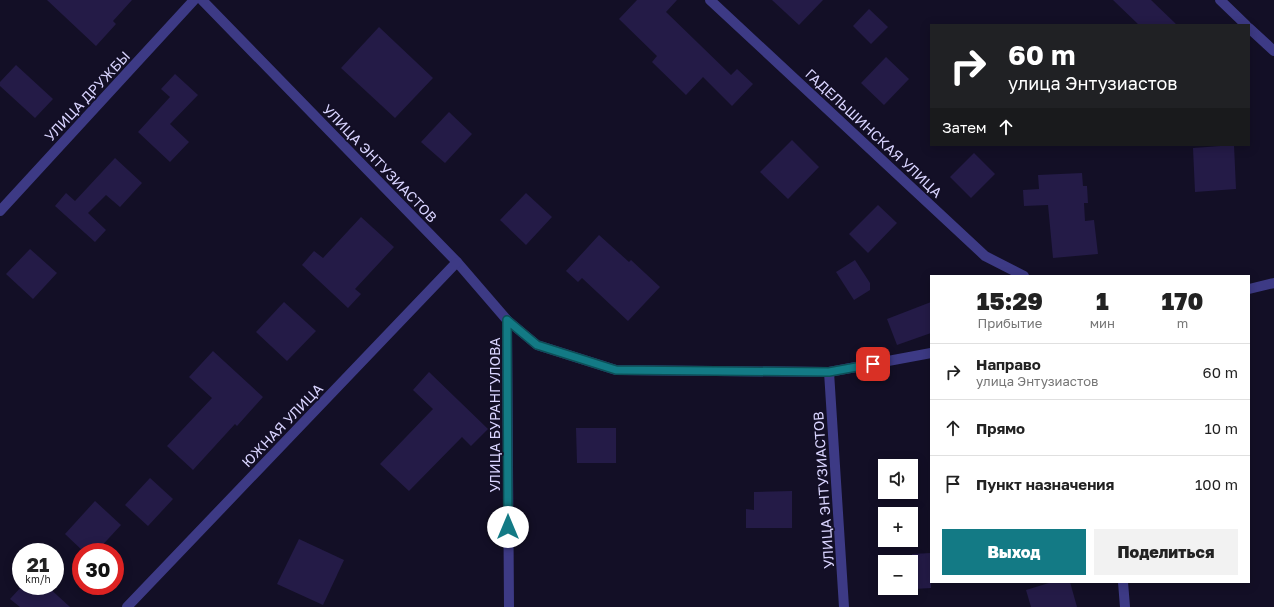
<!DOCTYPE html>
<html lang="ru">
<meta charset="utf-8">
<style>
body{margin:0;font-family:"Golos Text",sans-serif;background:#f2f2f2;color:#222;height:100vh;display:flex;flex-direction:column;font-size:15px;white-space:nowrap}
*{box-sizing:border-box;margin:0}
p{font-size:13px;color:#767676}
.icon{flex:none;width:22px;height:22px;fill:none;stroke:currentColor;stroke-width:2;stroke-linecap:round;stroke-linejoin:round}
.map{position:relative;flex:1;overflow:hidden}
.panel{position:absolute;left:930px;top:275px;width:320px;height:308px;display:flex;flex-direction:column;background:#fff;border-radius:0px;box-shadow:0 2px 10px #0003}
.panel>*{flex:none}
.top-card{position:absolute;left:930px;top:24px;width:320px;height:122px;border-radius:0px;box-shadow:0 2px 10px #0003;background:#202124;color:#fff;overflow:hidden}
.controls{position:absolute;left:878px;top:459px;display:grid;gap:8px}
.controls a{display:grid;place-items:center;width:40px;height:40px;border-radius:0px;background:#fff;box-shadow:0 2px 10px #0003;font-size:20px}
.speed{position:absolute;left:12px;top:543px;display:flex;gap:8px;font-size:20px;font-weight:700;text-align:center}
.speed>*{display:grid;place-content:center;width:52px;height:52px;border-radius:50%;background:#fff;box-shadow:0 2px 10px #0003;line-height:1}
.speed small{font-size:10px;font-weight:400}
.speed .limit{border:6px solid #d22;background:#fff;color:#111}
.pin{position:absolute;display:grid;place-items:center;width:34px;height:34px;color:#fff;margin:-17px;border-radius:8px;box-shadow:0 2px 6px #0006}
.me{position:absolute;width:44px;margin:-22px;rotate:0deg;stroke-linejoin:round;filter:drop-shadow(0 0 3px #0008)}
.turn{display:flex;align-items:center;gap:14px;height:84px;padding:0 12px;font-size:18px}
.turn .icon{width:52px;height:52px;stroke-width:2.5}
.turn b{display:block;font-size:28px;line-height:34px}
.then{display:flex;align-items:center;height:38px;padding:0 12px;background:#0003;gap:8px;font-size:15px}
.eta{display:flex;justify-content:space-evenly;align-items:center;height:68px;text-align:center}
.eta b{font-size:24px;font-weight:800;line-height:28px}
.button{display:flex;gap:8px;margin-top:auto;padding:8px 12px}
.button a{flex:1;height:46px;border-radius:0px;background:#137a85;color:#fff;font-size:16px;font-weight:800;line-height:46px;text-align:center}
.button a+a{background:#f2f2f2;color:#222}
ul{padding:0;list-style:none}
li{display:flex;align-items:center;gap:12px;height:56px;padding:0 12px;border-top:1px solid #e0e0e0}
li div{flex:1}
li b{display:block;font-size:15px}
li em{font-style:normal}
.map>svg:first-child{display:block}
.building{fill:#241b47}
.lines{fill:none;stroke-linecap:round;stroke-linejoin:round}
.minor{stroke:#3d3a85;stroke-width:10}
.route-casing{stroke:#0c4f56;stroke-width:10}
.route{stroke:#137a85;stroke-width:7}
.labels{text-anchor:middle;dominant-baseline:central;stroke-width:3.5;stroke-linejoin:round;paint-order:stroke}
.street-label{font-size:14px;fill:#d9d4ff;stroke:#130f26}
</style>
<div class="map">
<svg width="1274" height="607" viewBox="0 0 1274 607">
<rect width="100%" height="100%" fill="#130f26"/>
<!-- building -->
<g class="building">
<polygon points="47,0 132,0 113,21 116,24 96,46"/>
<polygon points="637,0 677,0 666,12 731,75 737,69 753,84 732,106 703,77 686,95 652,62 657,56 619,19"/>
<polygon points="772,0 823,0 799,25"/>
<polygon points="1113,0 1151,0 1177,25 1139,25"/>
<polygon points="869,9 888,27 871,44 853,26"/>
<polygon points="379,27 433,78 395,118 341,68"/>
<polygon points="886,57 909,79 884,105 861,83"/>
<polygon points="16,65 53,99 35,118 0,86 0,82"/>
<polygon points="175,74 198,95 170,124 189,142 170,162 138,132 170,97 161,89"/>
<polygon points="449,112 472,134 445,163 421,142"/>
<polygon points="792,140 819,167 788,199 760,172"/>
<polygon points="1234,145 1236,189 1195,192 1193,148"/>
<polygon points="974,153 995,174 971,198 950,177"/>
<polygon points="115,158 142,183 120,207 106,195 88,213 106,230 95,242 55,206 66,193 75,201"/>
<polygon points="1082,173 1083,186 1087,186 1088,203 1084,203 1085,221 1094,220 1098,254 1053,258 1048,205 1024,206 1023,190 1039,189 1038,175"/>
<polygon points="526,193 552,217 526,245 500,220"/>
<polygon points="878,205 897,223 868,253 849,234"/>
<polygon points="361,217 394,247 355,289 361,294 348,308 302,265 314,251 323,258"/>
<polygon points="599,235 629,262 631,260 660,287 628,321 582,278 578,282 566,271"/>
<polygon points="30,249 57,273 33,299 6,274"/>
<polygon points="855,260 870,283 870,290 854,300 836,272"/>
<polygon points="284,302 316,331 287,361 256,332"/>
<polygon points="931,302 931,333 897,345 887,319"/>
<polygon points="213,351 263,397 237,426 235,424 193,470 167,446 212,398 189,377"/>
<polygon points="429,372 488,429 471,446 462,437 409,491 380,464 433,409 413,390"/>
<polygon points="576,428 616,428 616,463 577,463"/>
<polygon points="150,478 173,499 148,526 125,505"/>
<polygon points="792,491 792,528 746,528 746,509 754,510 754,492"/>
<polygon points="95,501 121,525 96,552 84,552 65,534"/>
<polygon points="299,539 344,560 323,605 277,584"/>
<polygon points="931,553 931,588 914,589 912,554"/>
<polygon points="1052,582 1070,582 1077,607 1031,607 1026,590"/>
<polygon points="22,586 47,586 70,607 20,607 10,599"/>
</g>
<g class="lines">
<!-- minor -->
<g class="minor">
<polyline points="202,0 457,262 507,320 537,345 616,370 829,372 931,353"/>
<polyline points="710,0 985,256 1024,276"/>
<polyline points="1220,0 1246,25"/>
<polyline points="1249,28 1274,51"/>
<polyline points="0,211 194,0"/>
<polyline points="1249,289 1274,283"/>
<polyline points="507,320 509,607"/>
<polyline points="829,372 844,607"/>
<polyline points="1123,582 1125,607"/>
<polyline points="127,607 457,262"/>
</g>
</g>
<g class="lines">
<!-- route casing -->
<g class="route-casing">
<polyline id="route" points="508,527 507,320 537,345 616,370 829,372 873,364"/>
</g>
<!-- route -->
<use href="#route" class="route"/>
</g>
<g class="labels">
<!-- street labels -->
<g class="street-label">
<text transform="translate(87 96) rotate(-47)">УЛИЦА ДРУЖБЫ</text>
<text transform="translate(874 133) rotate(43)">ГАДЕЛЬШИНСКАЯ УЛИЦА</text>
<text transform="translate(380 163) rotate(46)">УЛИЦА ЭНТУЗИАСТОВ</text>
<text transform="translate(494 415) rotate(-90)">УЛИЦА БУРАНГУЛОВА</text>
<text transform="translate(282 425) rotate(-46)">ЮЖНАЯ УЛИЦА</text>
<text transform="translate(823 490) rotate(-94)">УЛИЦА ЭНТУЗИАСТОВ</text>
</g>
</g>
</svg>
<div class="controls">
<a><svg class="icon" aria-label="sound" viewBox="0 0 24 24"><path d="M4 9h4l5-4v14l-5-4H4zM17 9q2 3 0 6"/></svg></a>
<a>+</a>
<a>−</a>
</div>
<div class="speed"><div>21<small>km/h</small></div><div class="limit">30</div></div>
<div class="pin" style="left:873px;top:364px;background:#d93025"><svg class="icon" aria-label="arrive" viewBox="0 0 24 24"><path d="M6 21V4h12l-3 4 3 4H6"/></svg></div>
<svg class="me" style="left:508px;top:527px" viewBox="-20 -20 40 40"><circle r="19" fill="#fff"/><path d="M0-13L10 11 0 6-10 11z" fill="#137a85"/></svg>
<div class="top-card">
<div class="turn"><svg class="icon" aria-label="right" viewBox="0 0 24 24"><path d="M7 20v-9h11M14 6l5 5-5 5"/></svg><div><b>60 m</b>улица Энтузиастов</div></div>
<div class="then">Затем<svg class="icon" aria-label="ahead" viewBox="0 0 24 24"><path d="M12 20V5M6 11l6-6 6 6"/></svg></div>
</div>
<section class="panel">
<div class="eta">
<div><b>15:29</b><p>Прибытие</p></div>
<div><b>1</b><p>мин</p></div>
<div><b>170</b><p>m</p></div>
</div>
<ul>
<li><svg class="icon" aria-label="right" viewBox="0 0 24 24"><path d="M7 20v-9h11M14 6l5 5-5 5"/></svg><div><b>Направо</b><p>улица Энтузиастов</p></div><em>60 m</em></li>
<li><svg class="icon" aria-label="ahead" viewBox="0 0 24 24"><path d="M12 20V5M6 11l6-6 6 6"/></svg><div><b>Прямо</b></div><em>10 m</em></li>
<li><svg class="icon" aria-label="arrive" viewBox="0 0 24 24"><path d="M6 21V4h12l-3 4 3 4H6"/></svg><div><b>Пункт назначения</b></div><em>100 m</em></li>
</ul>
<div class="button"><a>Выход</a><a>Поделиться</a></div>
</section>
</div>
